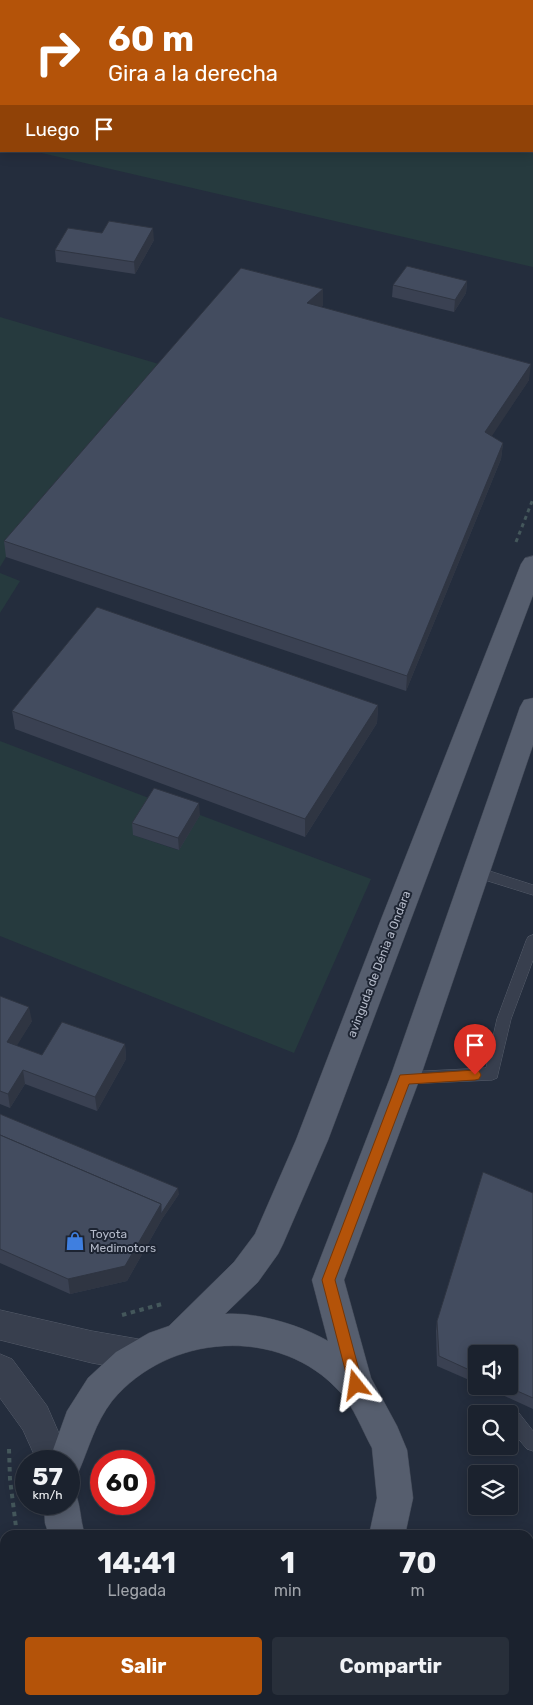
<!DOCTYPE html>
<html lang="es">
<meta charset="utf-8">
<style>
body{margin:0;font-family:Rubik,sans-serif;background:#282f3a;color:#f1f3f6;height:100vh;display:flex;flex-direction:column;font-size:19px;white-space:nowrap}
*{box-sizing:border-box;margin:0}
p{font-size:16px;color:#a0a4aa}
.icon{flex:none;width:28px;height:28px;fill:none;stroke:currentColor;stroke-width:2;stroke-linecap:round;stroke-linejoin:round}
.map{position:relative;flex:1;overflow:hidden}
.sheet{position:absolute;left:0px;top:1530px;width:534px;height:175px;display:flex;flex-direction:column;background:#1b222e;border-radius:15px 15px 0 0;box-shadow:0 2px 12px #0003,0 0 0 1px #393f4a}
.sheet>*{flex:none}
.banner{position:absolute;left:0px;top:0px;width:534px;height:152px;box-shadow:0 2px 12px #0003,0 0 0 1px #393f4a;background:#b45309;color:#fff;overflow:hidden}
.fabs{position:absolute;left:468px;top:1345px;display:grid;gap:10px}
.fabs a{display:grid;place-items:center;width:50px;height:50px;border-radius:5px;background:#1b222e;box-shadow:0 2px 12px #0003,0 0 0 1px #393f4a;font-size:25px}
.speed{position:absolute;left:15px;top:1450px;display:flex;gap:10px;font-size:25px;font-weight:700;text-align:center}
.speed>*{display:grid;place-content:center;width:65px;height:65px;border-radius:50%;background:#1b222e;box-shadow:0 2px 12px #0003,0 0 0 1px #393f4a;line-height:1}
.speed small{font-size:12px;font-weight:400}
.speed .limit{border:8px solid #d22;background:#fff;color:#111}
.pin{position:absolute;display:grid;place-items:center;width:42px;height:42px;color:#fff;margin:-51px -21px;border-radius:50% 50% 50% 0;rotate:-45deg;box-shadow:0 0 5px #0007}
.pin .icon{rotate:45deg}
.me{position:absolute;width:55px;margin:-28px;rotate:345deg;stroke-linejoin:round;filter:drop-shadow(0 0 4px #0008)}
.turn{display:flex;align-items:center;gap:18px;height:105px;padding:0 25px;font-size:22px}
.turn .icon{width:65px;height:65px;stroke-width:2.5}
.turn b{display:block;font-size:35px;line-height:42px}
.then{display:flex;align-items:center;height:48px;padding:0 25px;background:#0003;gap:10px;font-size:19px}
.eta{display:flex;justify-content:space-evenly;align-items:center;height:85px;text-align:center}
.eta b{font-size:30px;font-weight:700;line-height:35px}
.action{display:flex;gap:10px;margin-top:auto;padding:10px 25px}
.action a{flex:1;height:58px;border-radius:5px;background:#b45309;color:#fff;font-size:20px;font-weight:700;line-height:58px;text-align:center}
.action a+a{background:#282f3a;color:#f1f3f6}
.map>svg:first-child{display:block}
.green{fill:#263a3e}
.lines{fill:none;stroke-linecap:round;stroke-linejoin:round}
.service-casing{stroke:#565d6b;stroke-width:1}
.minor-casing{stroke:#565d6b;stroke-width:1}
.primary-casing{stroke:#414856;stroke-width:1}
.path-far1{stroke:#44575b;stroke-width:3;stroke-dasharray:4 4;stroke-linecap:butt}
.path{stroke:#44575b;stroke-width:4;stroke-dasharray:4.5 4.5;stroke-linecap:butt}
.service{fill:#383f4e;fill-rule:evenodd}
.minor{fill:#383f4e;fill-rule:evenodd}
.primary{fill:#565e6e;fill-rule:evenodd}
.wall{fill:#3a4152}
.shaded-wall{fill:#2f3542}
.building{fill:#434c5f;stroke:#2f3542}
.route{fill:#b45309;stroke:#753606}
.labels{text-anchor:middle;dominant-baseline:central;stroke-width:4;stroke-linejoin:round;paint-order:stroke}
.street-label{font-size:12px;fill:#b4bac9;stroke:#1d2432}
.poi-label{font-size:12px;fill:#b4bac9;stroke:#1d2432;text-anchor:start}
</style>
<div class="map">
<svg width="533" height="1705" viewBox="0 0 533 1705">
<rect width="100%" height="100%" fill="#242d3d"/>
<!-- green -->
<g class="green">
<polygon points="0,0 533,0 533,267 33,151 532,151 532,1 1,1 1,144"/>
<polygon points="0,317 169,367 6,557 0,567"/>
<polygon points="0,573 20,581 0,613"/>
<polygon points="0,741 154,800 133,835 178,850 200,815 371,879 294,1053 0,936"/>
</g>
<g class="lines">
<!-- service casing -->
<g class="service-casing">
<g id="service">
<polygon points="477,867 533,885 533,895 472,876 470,872 472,868"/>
<polygon points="533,935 533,960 511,1019 497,1078 492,1080 405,1084 400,1083 397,1078 400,1073 405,1072 486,1068 497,1019 526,941 528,937"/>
<polygon points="509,1406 515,1408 533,1431 533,1451 527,1449 509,1428 509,1414 501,1414 503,1408"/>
</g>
</g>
<!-- minor casing -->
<g class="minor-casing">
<g id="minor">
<polygon points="0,1310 92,1331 138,1339 150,1344 155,1355 150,1366 138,1371 92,1363 0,1340"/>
<polygon points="0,1354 12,1359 47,1406 71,1461 69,1467 69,1461 37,1461 23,1430 0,1398"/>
<polygon points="529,1572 533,1573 533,1610 529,1609"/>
</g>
</g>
<!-- primary casing -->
<g class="primary-casing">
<g id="primary">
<path d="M 533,556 L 533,595 L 328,1140 L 283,1244 L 278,1254 L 258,1282 L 225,1314 C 257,1312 300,1325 328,1341 L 312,1280 L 390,1078 L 520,707 L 524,700 L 533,698 L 533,745 L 420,1078 L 344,1280 L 371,1378 L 397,1426 L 407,1450 L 413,1498 L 405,1535 L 369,1535 L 377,1498 L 372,1448 C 362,1430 354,1407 340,1392 C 280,1325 168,1333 112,1401 C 95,1423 89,1448 78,1473 L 69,1477 L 69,1461 L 49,1461 L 67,1411 L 88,1378 L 116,1352 L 149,1333 L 169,1326 L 234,1262 L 255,1234 L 296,1140 L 380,922 L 521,564 L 525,558 Z"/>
<path d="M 69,1489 L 75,1492 C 81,1506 80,1520 85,1535 L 49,1535 L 45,1523 L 44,1504 L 69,1504 Z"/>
<rect x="77" y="1700" width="38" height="5"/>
<polygon points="201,1700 241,1700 239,1705 199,1705"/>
</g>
</g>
<!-- path-far1 -->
<polyline class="path-far1" points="516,542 533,499"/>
<!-- path -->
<g class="path">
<polyline points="122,1315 162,1304"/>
<polyline points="9,1449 10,1479 17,1535"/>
<polyline points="47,1700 47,1705"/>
</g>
<!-- service -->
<use href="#service" class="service"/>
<!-- minor -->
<use href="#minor" class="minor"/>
<!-- primary -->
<use href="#primary" class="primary"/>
</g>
<!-- wall -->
<g class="wall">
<polygon points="102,233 154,240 135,274 56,262 55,250"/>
<polygon points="467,281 466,293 454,312 392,297 393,285"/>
<polygon points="323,289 323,305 321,307 529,380 491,436 503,443 501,459 406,691 6,557 4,541"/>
<polygon points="378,705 377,723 305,837 15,729 12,711"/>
<polygon points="200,815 179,850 133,835 132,823"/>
<polygon points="0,996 32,1021 16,1046 42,1055 125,1044 126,1059 97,1111 25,1084 10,1108 0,1104"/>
<polygon points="0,1114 179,1194 162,1219 127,1281 70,1294 0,1263"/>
<polygon points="533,1193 533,1409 483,1386 509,1386 476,1354 476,1383 437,1366 436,1331 437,1321"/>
</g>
<!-- shaded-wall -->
<g class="shaded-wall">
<polygon points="153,228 154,240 135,274 134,262"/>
<polygon points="467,281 466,293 454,312 455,300"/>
<polygon points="323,289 323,305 307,319 307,303"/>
<polygon points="531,364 529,380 484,448 485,432"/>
<polygon points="503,443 501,459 406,691 407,676"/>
<polygon points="378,705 377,723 305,837 305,819"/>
<polygon points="199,803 200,815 179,850 178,838"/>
<polygon points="29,1007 32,1021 10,1057 7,1042"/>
<polygon points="125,1044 126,1059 97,1111 95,1097"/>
<polygon points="23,1070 25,1084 10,1108 8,1094"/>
<polygon points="178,1188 179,1194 162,1219 127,1281 70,1294 68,1279 161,1204"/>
</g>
<!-- building -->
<g class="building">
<polygon points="109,221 153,228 134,262 55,250 68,228 102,233"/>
<polygon points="407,266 467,281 455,300 393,285"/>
<polygon points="241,268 323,289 307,303 531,364 485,432 503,443 407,676 4,541"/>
<polygon points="97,607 378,705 305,819 12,711"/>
<polygon points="154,788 199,803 178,838 132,823"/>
<polygon points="0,996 29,1007 7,1042 42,1055 62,1022 125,1044 95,1097 23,1070 8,1094 0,1091"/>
<polygon points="0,1114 178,1188 161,1214 161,1204 0,1135"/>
<polygon points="0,1135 161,1204 125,1266 68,1279 0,1249"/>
<polygon points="483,1172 533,1193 533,1398 506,1386 509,1386 509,1354 476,1354 476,1373 439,1356 437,1321"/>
<polygon points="396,1700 491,1700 499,1705 395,1705"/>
</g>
<!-- route -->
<polygon class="route" points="475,1070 479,1071 481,1075 479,1079 475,1080 409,1084 335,1280 363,1385 361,1390 356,1392 351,1390 349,1385 322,1280 400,1075"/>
<!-- icons -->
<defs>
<g id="shop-bare" transform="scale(1.5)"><path d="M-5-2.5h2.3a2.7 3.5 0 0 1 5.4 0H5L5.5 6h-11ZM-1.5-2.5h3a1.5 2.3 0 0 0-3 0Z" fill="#3f7fe0" stroke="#1d2432" stroke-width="2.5" paint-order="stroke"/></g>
</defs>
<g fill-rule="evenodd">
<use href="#shop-bare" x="75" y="1241"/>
</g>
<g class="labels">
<!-- street labels -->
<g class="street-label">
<text transform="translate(379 964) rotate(-69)">avinguda de Dénia a Ondara</text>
</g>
<!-- poi labels -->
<g class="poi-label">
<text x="90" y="1234">Toyota<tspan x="90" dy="14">Medimotors</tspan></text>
</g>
</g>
</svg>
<div class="fabs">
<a><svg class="icon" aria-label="sound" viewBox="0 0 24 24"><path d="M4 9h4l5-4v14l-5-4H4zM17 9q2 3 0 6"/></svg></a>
<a><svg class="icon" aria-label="search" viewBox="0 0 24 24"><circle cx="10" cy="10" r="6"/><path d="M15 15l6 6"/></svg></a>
<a><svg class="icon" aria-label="layers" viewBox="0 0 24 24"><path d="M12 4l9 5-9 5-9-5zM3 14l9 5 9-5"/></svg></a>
</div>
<div class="speed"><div>57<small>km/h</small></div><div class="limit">60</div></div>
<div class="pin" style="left:475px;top:1075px;background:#d93025"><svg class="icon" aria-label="arrive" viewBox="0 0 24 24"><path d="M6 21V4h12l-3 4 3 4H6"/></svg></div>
<svg class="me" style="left:356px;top:1385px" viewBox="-20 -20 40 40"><path d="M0-17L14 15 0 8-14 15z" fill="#b45309" stroke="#fff" stroke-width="4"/></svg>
<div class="banner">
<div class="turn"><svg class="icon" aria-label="right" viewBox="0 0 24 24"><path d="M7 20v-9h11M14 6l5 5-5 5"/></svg><div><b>60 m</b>Gira a la derecha</div></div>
<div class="then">Luego<svg class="icon" aria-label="arrive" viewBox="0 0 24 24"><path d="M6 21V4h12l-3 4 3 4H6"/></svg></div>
</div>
<section class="sheet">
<div class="eta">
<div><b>14:41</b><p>Llegada</p></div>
<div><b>1</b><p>min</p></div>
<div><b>70</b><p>m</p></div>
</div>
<div class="action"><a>Salir</a><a>Compartir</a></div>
</section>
</div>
